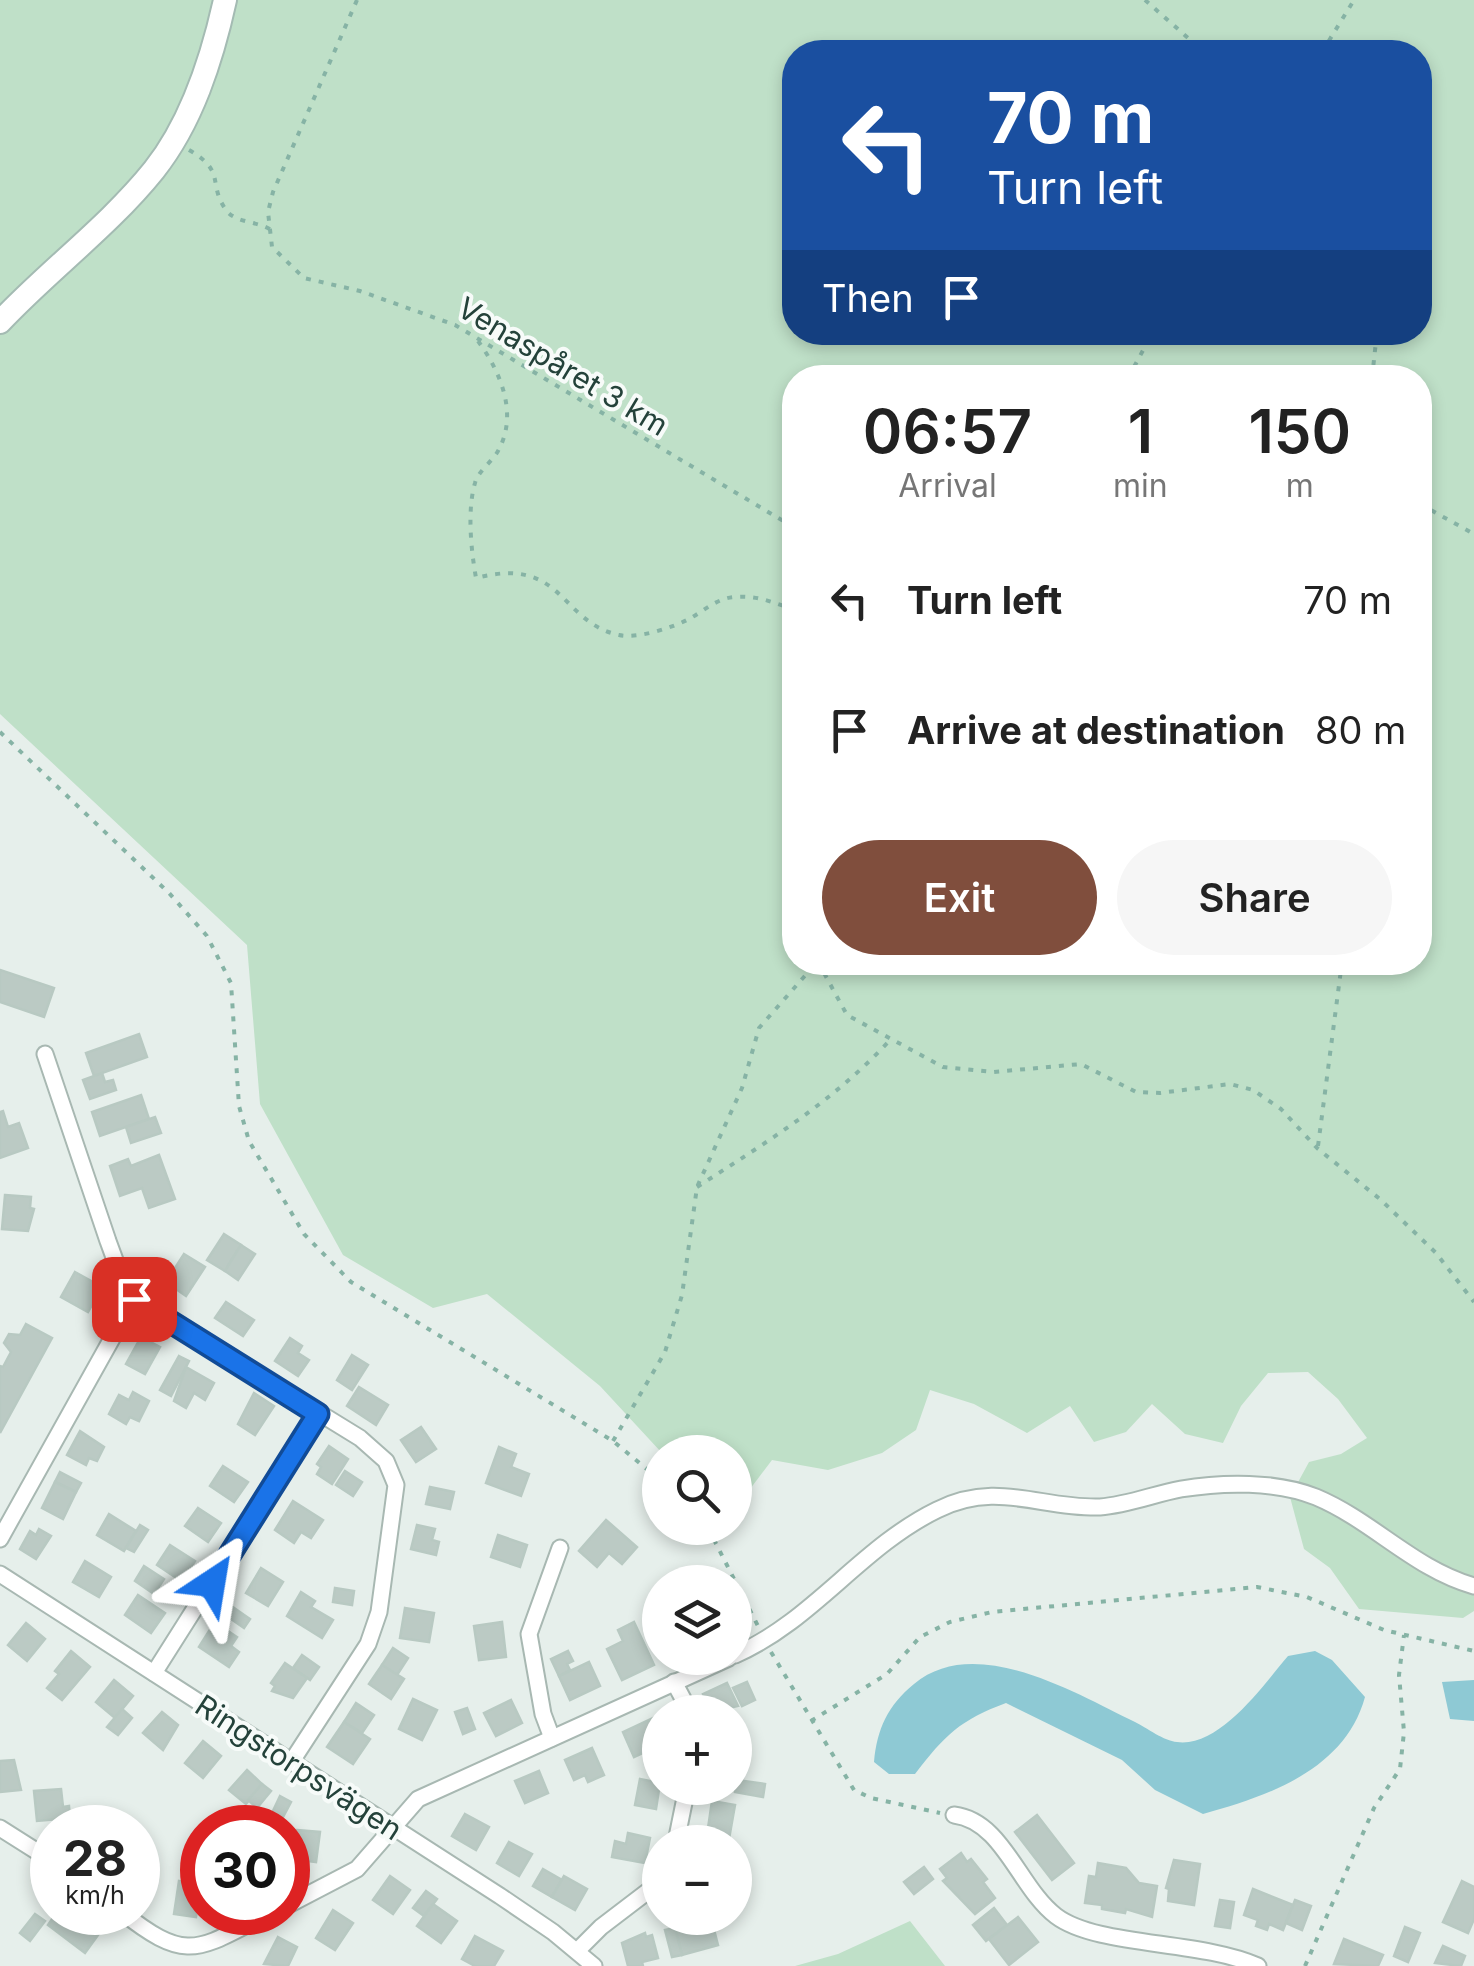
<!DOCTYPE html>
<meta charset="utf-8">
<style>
body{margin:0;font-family:Inter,sans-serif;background:#f6f6f6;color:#222;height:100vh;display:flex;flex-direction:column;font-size:38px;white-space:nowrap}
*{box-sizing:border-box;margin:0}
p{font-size:32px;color:#767676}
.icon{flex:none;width:55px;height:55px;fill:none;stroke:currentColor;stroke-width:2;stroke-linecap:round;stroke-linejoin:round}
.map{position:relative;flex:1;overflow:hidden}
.drawer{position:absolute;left:782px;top:365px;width:650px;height:610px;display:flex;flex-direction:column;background:#fff;border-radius:40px;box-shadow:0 5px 15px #0003}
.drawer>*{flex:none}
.hud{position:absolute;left:782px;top:40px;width:650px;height:305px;border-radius:40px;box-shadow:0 5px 15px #0003;background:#1a4fa0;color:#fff;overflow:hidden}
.buttons{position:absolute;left:642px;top:1435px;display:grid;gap:20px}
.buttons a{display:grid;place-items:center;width:110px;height:110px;border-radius:50%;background:#fff;box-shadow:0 5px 15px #0003;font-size:50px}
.speed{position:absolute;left:30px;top:1805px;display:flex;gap:20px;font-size:50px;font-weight:700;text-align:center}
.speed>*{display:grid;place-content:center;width:130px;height:130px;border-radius:50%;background:#fff;box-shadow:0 5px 15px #0003;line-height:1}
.speed small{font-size:25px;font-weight:400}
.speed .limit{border:15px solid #d22;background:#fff;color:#111}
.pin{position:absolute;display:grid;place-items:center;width:85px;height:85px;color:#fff;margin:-42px;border-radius:20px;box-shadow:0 5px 15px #0006}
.me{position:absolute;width:110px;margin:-55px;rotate:33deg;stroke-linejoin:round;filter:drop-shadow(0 0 8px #0008)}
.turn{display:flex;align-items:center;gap:35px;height:210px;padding:0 40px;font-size:45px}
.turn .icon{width:130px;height:130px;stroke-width:2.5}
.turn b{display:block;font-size:70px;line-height:85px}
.then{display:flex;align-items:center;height:95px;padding:0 40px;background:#0003;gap:20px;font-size:38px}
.eta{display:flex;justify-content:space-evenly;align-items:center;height:170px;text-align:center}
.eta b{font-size:60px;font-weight:600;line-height:70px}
.cta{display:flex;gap:20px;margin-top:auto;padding:20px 40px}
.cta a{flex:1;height:115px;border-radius:60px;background:#804e3d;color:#fff;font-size:40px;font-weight:600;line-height:115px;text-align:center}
.cta a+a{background:#f6f6f6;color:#222}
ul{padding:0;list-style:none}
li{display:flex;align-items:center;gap:30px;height:130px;padding:0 40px}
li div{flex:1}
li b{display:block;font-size:38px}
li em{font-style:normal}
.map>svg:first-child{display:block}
.green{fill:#bfe0c8;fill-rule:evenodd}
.water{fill:#8ec9d4}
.building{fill:#bbcac4;stroke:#b8c9c2;stroke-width:2.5}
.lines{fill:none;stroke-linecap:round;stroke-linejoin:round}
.street-casing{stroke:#a8b8b2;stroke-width:19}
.secondary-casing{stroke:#a4bbb3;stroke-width:26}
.path{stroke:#86b3a5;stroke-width:4;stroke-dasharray:5 8;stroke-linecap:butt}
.street{stroke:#fff;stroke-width:15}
.secondary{stroke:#fff;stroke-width:22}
.route-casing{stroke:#114b97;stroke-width:25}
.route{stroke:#1a73e8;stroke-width:18}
.labels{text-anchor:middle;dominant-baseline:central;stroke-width:8;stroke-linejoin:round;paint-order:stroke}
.street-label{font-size:30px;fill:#24423a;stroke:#f7fbf9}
</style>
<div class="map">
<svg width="1474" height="1966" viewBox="0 0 1474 1966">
<rect width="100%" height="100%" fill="#e6efeb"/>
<!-- green -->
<g class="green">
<path d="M 0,0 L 1474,0 L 1474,1611 L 1463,1618 L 1359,1609 L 1330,1568 L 1304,1549 L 1290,1497 L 1309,1462 L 1341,1454 L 1367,1438 L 1338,1399 L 1308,1372 L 1268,1373 L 1241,1406 L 1223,1443 L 1185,1434 L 1152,1404 L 1126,1432 L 1094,1442 L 1070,1406 L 1027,1433 L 974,1404 L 930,1390 L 916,1430 L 882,1453 L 828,1470 L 772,1460 L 735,1509 L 735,1452 L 661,1452 L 600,1386 L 487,1294 L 433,1308 L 343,1255 L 260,1104 L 247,945 L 0,714 ZM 795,52 L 1420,52 L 1420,332 L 795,332 ZM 795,378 L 1420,378 L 1420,962 L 795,962 Z"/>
<polygon points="910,1921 945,1966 795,1966 838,1954"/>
</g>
<!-- water -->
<g class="water">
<path d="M 1315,1651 L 1332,1660 L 1365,1697 C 1345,1770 1268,1796 1203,1814 L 1155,1790 L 1122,1760 L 1006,1703 C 960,1720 945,1735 915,1774 L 889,1774 L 874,1762 C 877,1729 888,1705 914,1684 C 975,1632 1077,1694 1135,1722 C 1147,1728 1164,1741 1177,1742 C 1220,1748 1264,1684 1288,1656 Z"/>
<polygon points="1474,1680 1474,1721 1450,1719 1442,1682"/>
</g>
<!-- building -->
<g class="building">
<polygon points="0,970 54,988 44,1017 0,1002"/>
<polygon points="139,1034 147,1057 94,1076 86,1053"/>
<polygon points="102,1073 105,1082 113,1080 116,1090 90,1099 83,1080"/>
<polygon points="141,1095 149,1119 100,1136 92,1112"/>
<polygon points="3,1111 8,1127 19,1123 28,1148 0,1158 0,1112"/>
<polygon points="155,1117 161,1133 131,1143 126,1127"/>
<polygon points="159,1155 175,1199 149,1208 142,1188 120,1196 110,1166 128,1159 131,1166"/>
<polygon points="5,1195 31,1197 30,1208 34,1209 28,1231 2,1229"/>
<polygon points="224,1234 241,1245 225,1271 207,1260"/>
<polygon points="241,1245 255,1254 238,1280 225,1271"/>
<polygon points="184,1254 205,1267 186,1296 166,1282"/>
<polygon points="75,1272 102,1287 88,1312 61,1297"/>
<polygon points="226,1302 254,1320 243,1336 215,1318"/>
<polygon points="26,1324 52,1338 0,1433 0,1366 3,1367 11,1352 4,1343 9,1334 20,1335"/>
<polygon points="141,1337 160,1347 145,1374 126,1364"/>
<polygon points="290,1338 302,1346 298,1353 309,1360 298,1376 275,1361"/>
<polygon points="352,1355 368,1365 352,1390 337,1380"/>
<polygon points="179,1356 189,1361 171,1396 160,1390"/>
<polygon points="186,1367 214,1383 205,1400 194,1393 186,1408 174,1401"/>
<polygon points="359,1387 388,1405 376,1425 347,1406"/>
<polygon points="133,1392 149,1401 139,1421 130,1417 126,1424 109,1414 119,1395 129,1400"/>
<polygon points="254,1393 274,1406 255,1435 238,1424"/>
<polygon points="421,1427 436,1449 416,1462 401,1440"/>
<polygon points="80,1431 104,1447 97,1461 89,1458 86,1465 67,1455"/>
<polygon points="329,1446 348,1459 332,1484 317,1474 321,1467 317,1464"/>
<polygon points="499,1447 516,1454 511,1467 529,1474 521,1496 486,1483"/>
<polygon points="223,1466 248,1482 234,1502 210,1486"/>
<polygon points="345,1471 362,1482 353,1496 336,1485"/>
<polygon points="60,1472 81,1483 76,1492 55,1482"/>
<polygon points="55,1482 76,1492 63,1519 42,1508"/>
<polygon points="430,1487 454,1492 450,1509 426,1504"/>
<polygon points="293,1501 323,1520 311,1538 301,1532 294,1543 275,1530"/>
<polygon points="198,1508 221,1523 208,1542 185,1526"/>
<polygon points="109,1514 136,1531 124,1551 97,1535"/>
<polygon points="606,1520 637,1547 622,1564 609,1553 597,1567 579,1551"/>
<polygon points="140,1525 148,1530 134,1552 126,1548"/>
<polygon points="417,1525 435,1529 432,1540 439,1542 436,1555 411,1549"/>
<polygon points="39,1529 51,1536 36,1559 20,1549 30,1531 36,1535"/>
<polygon points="498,1535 527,1545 520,1567 491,1557"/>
<polygon points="170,1545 195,1561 181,1581 157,1565"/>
<polygon points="85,1561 111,1577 99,1597 73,1582"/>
<polygon points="144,1566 164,1579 154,1594 135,1581"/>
<polygon points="261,1568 283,1582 268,1606 246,1593"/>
<polygon points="335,1588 354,1591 352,1605 333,1602"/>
<polygon points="301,1592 315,1601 311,1607 333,1620 322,1638 287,1616"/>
<polygon points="138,1595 165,1613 151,1633 125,1615"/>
<polygon points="227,1603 250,1619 244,1628 221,1612"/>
<polygon points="405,1608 434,1613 429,1642 400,1638"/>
<polygon points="502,1622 506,1657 479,1660 474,1626"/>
<polygon points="634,1622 654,1665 622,1680 607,1649 623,1641 618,1630"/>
<polygon points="26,1623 45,1639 27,1661 8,1645"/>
<polygon points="222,1627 237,1637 231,1646 239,1652 229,1667 199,1647 209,1631 216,1636"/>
<polygon points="393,1648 408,1658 397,1675 382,1665"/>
<polygon points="71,1651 90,1667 62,1700 47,1688 59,1674 55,1671"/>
<polygon points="568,1651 573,1661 567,1664 570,1670 559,1676 551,1659"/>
<polygon points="302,1655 319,1667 310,1680 293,1668"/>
<polygon points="589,1662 600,1686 570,1700 559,1676"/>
<polygon points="285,1663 307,1678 293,1698 272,1691 275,1686 271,1683"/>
<polygon points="382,1665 404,1679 391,1699 369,1684"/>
<polygon points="114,1680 133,1696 115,1718 96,1702"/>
<polygon points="747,1682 755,1700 742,1706 733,1688"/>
<polygon points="727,1683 738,1706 712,1712 703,1694"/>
<polygon points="413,1699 437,1710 422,1740 399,1729"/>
<polygon points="511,1700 522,1723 496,1736 484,1713"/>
<polygon points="356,1703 374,1715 362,1733 344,1722"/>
<polygon points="467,1708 475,1729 463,1734 455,1712"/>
<polygon points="122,1709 132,1718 118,1735 107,1727"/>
<polygon points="162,1712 178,1725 163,1750 143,1733"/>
<polygon points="653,1718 660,1745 634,1757 623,1732"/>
<polygon points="344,1722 370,1739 353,1764 327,1747"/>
<polygon points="203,1741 221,1756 203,1778 185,1763"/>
<polygon points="735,1747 748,1749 743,1778 735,1777"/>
<polygon points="592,1748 604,1775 588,1782 585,1775 574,1780 565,1760"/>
<polygon points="14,1760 21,1790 0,1792 0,1761"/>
<polygon points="247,1770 262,1784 246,1804 229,1790"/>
<polygon points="539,1771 548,1793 525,1803 515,1781"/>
<polygon points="640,1779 660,1783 656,1809 635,1805"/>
<polygon points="737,1780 765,1784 763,1797 735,1792"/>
<polygon points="262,1784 271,1791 257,1808 248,1800"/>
<polygon points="61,1789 63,1807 69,1806 70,1818 37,1821 34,1791"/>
<polygon points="280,1796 291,1802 282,1819 272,1813"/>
<polygon points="712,1801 735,1805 729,1839 707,1835"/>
<polygon points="465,1814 489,1827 476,1850 452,1836"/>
<polygon points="1037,1815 1074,1863 1052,1880 1015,1832"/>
<polygon points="297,1830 320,1832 316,1862 293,1859"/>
<polygon points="628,1833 650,1838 645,1863 612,1857 615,1841 626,1844"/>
<polygon points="509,1842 532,1854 519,1876 497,1863"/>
<polygon points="138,1853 155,1855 151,1885 138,1883"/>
<polygon points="961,1853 967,1862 971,1859 987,1879 983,1882 995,1898 975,1914 943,1881 947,1878 940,1869"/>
<polygon points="1174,1860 1200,1864 1194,1905 1168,1901 1169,1889 1166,1888"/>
<polygon points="1098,1863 1126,1868 1139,1883 1157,1886 1152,1917 1126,1909 1125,1913 1102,1909 1102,1905 1085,1903 1089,1876 1096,1877"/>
<polygon points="924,1867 933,1879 914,1894 904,1882"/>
<polygon points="543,1869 562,1880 552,1897 533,1886"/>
<polygon points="390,1876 410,1890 393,1914 373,1900"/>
<polygon points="564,1876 587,1889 575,1910 552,1897"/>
<polygon points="179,1881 201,1884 196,1917 174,1914"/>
<polygon points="1462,1881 1474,1887 1474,1919 1468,1933 1443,1922"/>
<polygon points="1253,1889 1293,1905 1283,1930 1269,1924 1267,1930 1256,1926 1258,1920 1244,1915"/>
<polygon points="426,1891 437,1899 424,1916 413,1908"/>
<polygon points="1220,1900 1234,1902 1230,1928 1215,1926"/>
<polygon points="1295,1900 1311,1906 1302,1930 1286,1923"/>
<polygon points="433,1904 457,1921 441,1943 417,1926"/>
<polygon points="994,1908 1007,1925 986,1941 973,1925"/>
<polygon points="333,1910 353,1923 335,1950 316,1938"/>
<polygon points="57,1912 82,1912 101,1931 85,1953 48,1925"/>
<polygon points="35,1914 45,1921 30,1941 20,1933"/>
<polygon points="1018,1917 1038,1942 1009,1965 989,1939"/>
<polygon points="698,1918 711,1918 718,1945 682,1955 675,1928"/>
<polygon points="1405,1927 1420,1933 1408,1962 1394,1956"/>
<polygon points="675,1928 682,1955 672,1957 665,1930"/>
<polygon points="645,1933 646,1937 652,1935 658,1958 642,1962 643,1966 628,1966 622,1943"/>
<polygon points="475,1936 503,1951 494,1966 475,1966 462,1959"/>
<polygon points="278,1937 297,1947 288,1966 264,1964"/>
<polygon points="1344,1939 1383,1955 1378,1966 1334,1964"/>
<polygon points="1443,1946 1465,1956 1461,1966 1435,1963"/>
</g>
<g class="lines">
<!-- street casing -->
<g class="street-casing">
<g id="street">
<polyline points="45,1054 108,1241 126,1290 134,1299"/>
<polyline points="0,1539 134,1299 360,1438 386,1461 396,1485 379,1612 368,1644 292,1761"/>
<polyline points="0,1574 500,1896 553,1932 594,1966"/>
<path d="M 735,1655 C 813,1621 861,1547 937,1510 C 997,1480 1041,1509 1100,1507 C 1128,1505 1154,1494 1181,1489 C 1223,1482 1276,1481 1316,1497 C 1373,1521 1414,1569 1474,1586"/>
<polyline points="154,1673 318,1414"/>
<polyline points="674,1682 690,1712"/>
<polyline points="552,1738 543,1714 529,1634 560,1548"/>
<path d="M 954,1815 C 1003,1821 1019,1888 1056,1916 C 1097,1947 1200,1940 1258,1966"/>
<polyline points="0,1828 52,1861"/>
<polyline points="676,1842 687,1788"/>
<polyline points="288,1905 357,1869 418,1799 729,1658"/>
<path d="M 122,1912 C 190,1966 199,1948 272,1912"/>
<polyline points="578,1950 601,1927 660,1882"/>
</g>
</g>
<!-- secondary casing -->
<g class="secondary-casing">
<path id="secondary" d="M 0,322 C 49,270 109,226 154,170 C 192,122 212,59 225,0"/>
</g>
<!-- path -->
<g class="path">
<polyline points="357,0 273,192 268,212 272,247 304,278 360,291 455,325 795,528"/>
<polyline points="1145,0 1204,52"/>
<polyline points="1322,52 1354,0"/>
<path d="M 189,150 C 227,172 207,183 226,210 C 235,223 258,221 271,230"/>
<path d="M 478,341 C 500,371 519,414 498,451 C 492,462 478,471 475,483 C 467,510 471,550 476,578 C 564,555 559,622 619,635 C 637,639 671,628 687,620 C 703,612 716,598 735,597 C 757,595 775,603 795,610"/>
<polyline points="1128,378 1153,332"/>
<polyline points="1372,378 1377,332"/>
<polyline points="1420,504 1474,534"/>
<polyline points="0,732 169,893 207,936 231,983 239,1106 249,1141 304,1234 351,1282 613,1441 660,1480"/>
<polyline points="818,962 847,1015 943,1067 994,1072 1081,1064 1136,1092 1160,1093 1230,1084 1253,1090 1281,1109 1317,1148 1381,1200 1436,1253 1474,1302"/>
<polyline points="1318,1146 1342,962"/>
<path d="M 697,1187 C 767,1142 834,1101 891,1039"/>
<polyline points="613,1441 665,1352 682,1295 697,1187 742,1088 759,1028 817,962"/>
<polyline points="708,1528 758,1626"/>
<polyline points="771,1652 854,1790 871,1798 940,1813"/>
<polyline points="811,1721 887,1674 920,1637 950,1622 992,1612 1257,1587 1307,1597 1384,1630 1474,1651"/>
<polyline points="1305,1966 1374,1808 1400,1769 1404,1732 1399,1675 1404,1635"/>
</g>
<!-- street -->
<use href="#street" class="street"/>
<!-- secondary -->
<use href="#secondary" class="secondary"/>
</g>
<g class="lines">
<!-- route casing -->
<g class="route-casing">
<polyline id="route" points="134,1299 318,1414 212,1583"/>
</g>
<!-- route -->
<use href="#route" class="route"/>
</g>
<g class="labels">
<!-- street labels -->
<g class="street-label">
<text transform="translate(563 366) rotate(31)">Venaspåret 3 km</text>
<text transform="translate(299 1767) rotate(33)">Ringstorpsvägen</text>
</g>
</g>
</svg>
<div class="buttons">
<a><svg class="icon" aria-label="search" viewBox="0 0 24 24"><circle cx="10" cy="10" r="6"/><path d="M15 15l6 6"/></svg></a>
<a><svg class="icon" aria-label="layers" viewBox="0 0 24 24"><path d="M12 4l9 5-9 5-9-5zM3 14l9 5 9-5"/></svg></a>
<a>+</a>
<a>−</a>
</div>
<div class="speed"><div>28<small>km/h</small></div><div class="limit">30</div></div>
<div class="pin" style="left:134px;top:1299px;background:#d93025"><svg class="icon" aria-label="arrive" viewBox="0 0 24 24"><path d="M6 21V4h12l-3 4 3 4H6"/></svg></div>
<svg class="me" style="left:212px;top:1583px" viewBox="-20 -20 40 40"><path d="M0-17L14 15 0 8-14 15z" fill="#1a73e8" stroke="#fff" stroke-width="4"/></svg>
<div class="hud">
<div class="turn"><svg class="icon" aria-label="left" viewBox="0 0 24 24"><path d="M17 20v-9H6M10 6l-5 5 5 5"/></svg><div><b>70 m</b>Turn left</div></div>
<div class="then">Then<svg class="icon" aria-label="arrive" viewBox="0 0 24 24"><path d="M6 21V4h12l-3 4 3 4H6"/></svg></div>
</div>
<section class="drawer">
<div class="eta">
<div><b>06:57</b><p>Arrival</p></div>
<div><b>1</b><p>min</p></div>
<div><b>150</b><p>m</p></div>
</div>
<ul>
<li><svg class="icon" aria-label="left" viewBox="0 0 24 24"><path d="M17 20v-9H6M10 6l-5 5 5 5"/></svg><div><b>Turn left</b></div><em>70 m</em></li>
<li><svg class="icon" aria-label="arrive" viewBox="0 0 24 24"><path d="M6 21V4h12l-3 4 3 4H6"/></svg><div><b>Arrive at destination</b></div><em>80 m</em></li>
</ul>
<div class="cta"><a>Exit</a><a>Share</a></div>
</section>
</div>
